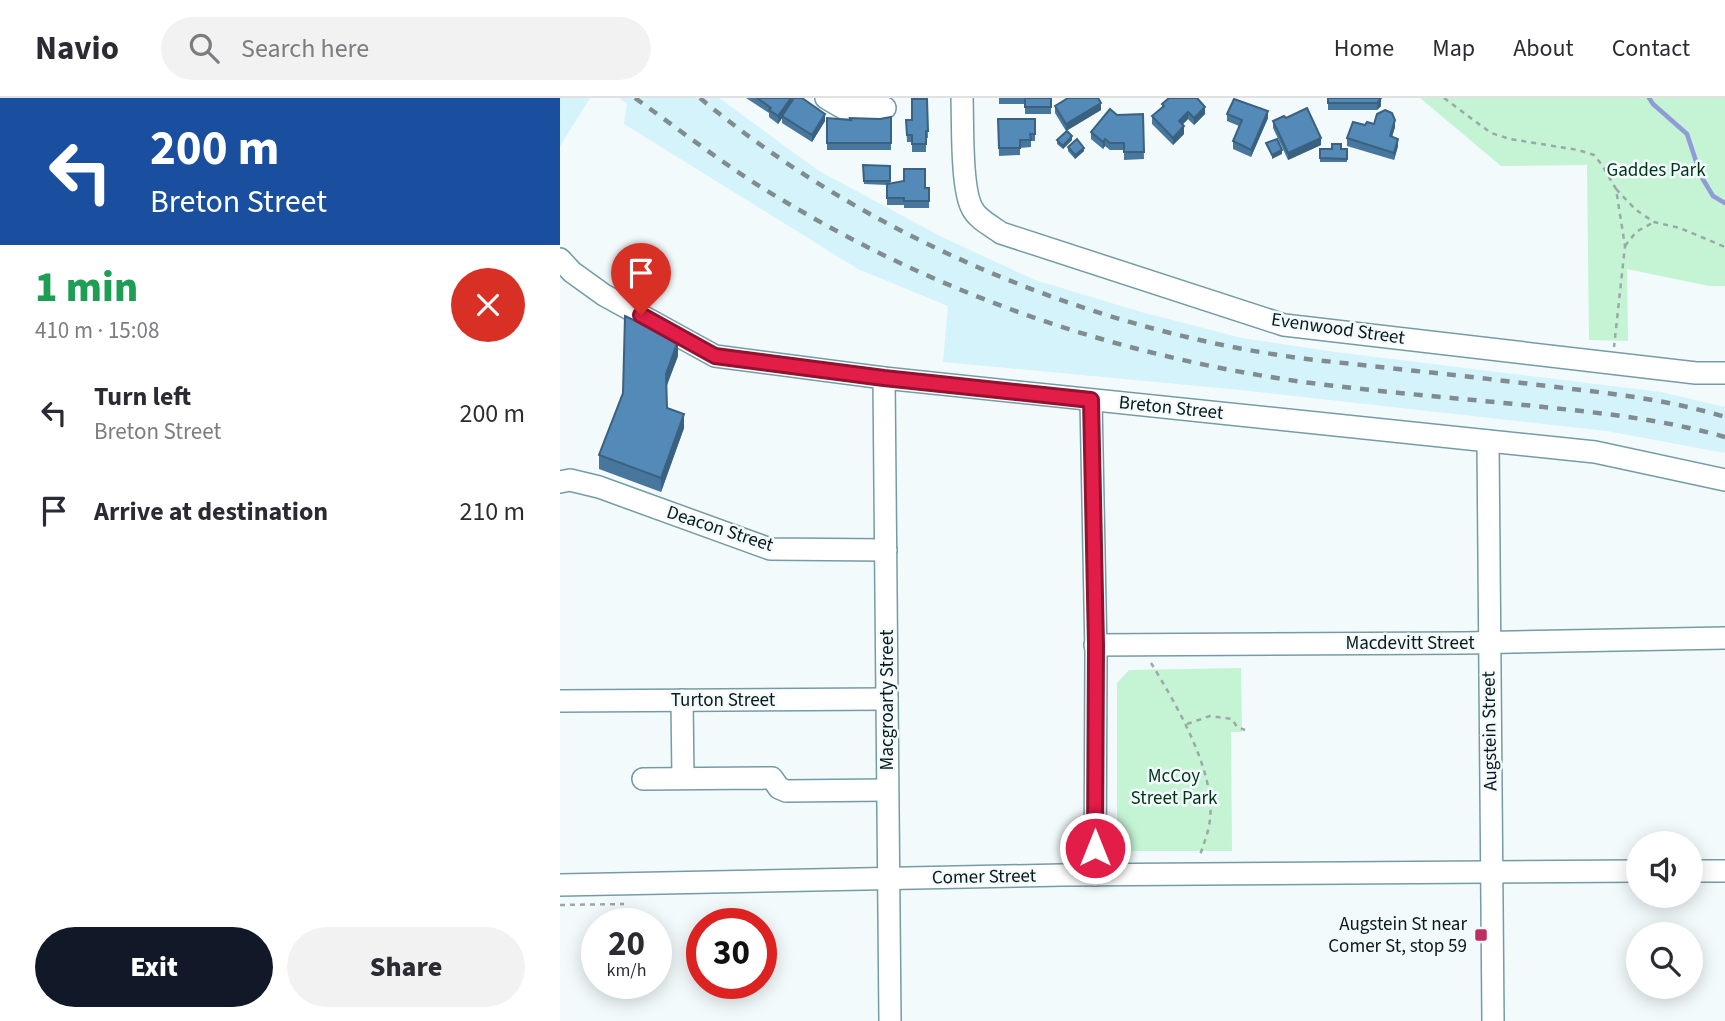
<!DOCTYPE html>
<meta charset="utf-8">
<style>
body{margin:0;font-family:"Source Sans 3",sans-serif;background:#f2f2f3;color:#2b2b33;height:100vh;display:flex;flex-direction:column;font-size:26px;white-space:nowrap}
*{box-sizing:border-box;margin:0}
p{font-size:23px;color:#7c7c81}
.icon{flex:none;width:38px;height:38px;fill:none;stroke:currentColor;stroke-width:2;stroke-linecap:round;stroke-linejoin:round}
.map{position:relative;flex:1;overflow:hidden}
.side{display:flex;flex-direction:column;background:#fff;width:560px}
.side>*{flex:none}
.hud{background:#1a4fa0;color:#fff;overflow:hidden}
.controls{position:absolute;left:1066px;top:733px;display:grid;gap:14px}
.controls a{display:grid;place-items:center;width:77px;height:77px;border-radius:50%;background:#fff;box-shadow:0 4px 18px #0003;font-size:35px}
.speed{position:absolute;left:21px;top:810px;display:flex;gap:14px;font-size:35px;font-weight:700;text-align:center}
.speed>*{display:grid;place-content:center;width:91px;height:91px;border-radius:50%;background:#fff;box-shadow:0 4px 18px #0003;line-height:1}
.speed small{font-size:18px;font-weight:400}
.speed .limit{border:10px solid #d22;background:#fff;color:#111}
.pin{position:absolute;display:grid;place-items:center;width:60px;height:60px;color:#fff;margin:-72px -30px;border-radius:50% 50% 50% 0;rotate:-45deg;box-shadow:0 0 7px #0007}
.pin .icon{rotate:45deg}
.me{position:absolute;width:77px;margin:-38px;rotate:0deg;stroke-linejoin:round;filter:drop-shadow(0 0 5px #0008)}
.turn{display:flex;align-items:center;gap:24px;height:147px;padding:0 35px;font-size:32px}
.turn .icon{width:91px;height:91px;stroke-width:2.5}
.turn b{display:block;font-size:49px;line-height:60px}
.round{display:grid;place-items:center;flex:none;width:74px;height:74px;border-radius:37px;background:#f2f2f3}
.headline{display:flex;align-items:center;justify-content:space-between;height:119px;padding:0 35px}
h1{font-size:42px;font-weight:800;line-height:52px;color:#1e9e55}
.action{display:flex;gap:14px;margin-top:auto;padding:14px 35px}
.action a{flex:1;height:80px;border-radius:42px;background:#111827;color:#fff;font-size:28px;font-weight:800;line-height:80px;text-align:center}
.action a+a{background:#f2f2f3;color:#2b2b33}
ul{padding:0;list-style:none}
li{display:flex;align-items:center;gap:21px;height:98px;padding:0 35px}
li div{flex:1}
li b{display:block;font-size:26px}
li em{font-style:normal}
header{display:flex;align-items:center;gap:42px;box-sizing:border-box;height:98px;padding:0 35px;background:#fff;border-bottom:2px solid #e1e1e2}
header strong{font-size:33px}
nav{display:flex;gap:38px;margin-inline-start:auto;font-size:24px}
.search{width:490px;height:63px;background:#f2f2f3;display:flex;align-items:center;gap:18px;box-sizing:border-box;padding:0 24px;border-radius:38px;color:#7c7c81;font-size:26px}
main{display:flex;flex:1;min-height:0}
.map>svg:first-child{display:block}
.built{fill:#d4f3fa}
.green{fill:#c5f4d4}
.lines{fill:none;stroke-linecap:round;stroke-linejoin:round}
.stream{stroke:#8f9cd8;stroke-width:4.5}
.minor-casing{stroke:#749ca6;stroke-width:24}
.path{stroke:#9ca7aa;stroke-width:2.5;stroke-dasharray:5 5;stroke-linecap:butt}
.minor{stroke:#fff;stroke-width:21}
.rail{stroke:#808c8f;stroke-width:4.5;stroke-dasharray:9 9;stroke-linecap:butt}
.wall{fill:#48779d}
.shaded-wall{fill:#3b6180}
.building{fill:#548ab7;stroke:#3b6180;stroke-width:2}
.route-casing{stroke:#92132f;stroke-width:18}
.route{stroke:#e11d48;stroke-width:12}
.poi-dot{fill:#bc2f62;stroke:#f2fafc;stroke-width:2.5}
.labels{text-anchor:middle;dominant-baseline:central;stroke-width:5;stroke-linejoin:round;paint-order:stroke}
.park-label{font-size:19px;fill:#003419;stroke:#f2fafc}
.street-label{font-size:19px;fill:#09191d;stroke:#f2fafc}
.poi-label{font-size:19px;fill:#09191d;stroke:#f2fafc;text-anchor:end}
</style>
<header>
<strong>Navio</strong>
<div class="search"><svg class="icon" aria-label="search" viewBox="0 0 24 24"><circle cx="10" cy="10" r="6"/><path d="M15 15l6 6"/></svg>Search here</div>
<nav><a>Home</a><a>Map</a><a>About</a><a>Contact</a></nav>
</header>
<main>
<section class="side">
<div class="hud">
<div class="turn"><svg class="icon" aria-label="left" viewBox="0 0 24 24"><path d="M17 20v-9H6M10 6l-5 5 5 5"/></svg><div><b>200 m</b>Breton Street</div></div>
</div>
<div class="headline"><div><h1>1 min</h1><p>410 m · 15:08</p></div><a class="round" style="background:#d93025;color:#fff"><svg class="icon" aria-label="close" viewBox="0 0 24 24"><path d="M6 6l12 12M18 6L6 18"/></svg></a></div>
<ul>
<li><svg class="icon" aria-label="left" viewBox="0 0 24 24"><path d="M17 20v-9H6M10 6l-5 5 5 5"/></svg><div><b>Turn left</b><p>Breton Street</p></div><em>200 m</em></li>
<li><svg class="icon" aria-label="arrive" viewBox="0 0 24 24"><path d="M6 21V4h12l-3 4 3 4H6"/></svg><div><b>Arrive at destination</b></div><em>210 m</em></li>
</ul>
<div class="action"><a>Exit</a><a>Share</a></div>
</section>
<div class="map">
<svg width="1165" height="923" viewBox="0 0 1165 923">
<rect width="100%" height="100%" fill="#f2fafc"/>
<!-- built -->
<g class="built">
<polygon points="0,0 30,0 0,48"/>
<polygon points="59,0 159,0 259,73 382,139 475,182 581,214 682,240 775,254 1101,294 1165,309 1165,355 1047,333 681,292 383,264 388,208 298,171 64,26 67,6"/>
</g>
<!-- green -->
<g class="green">
<polygon points="860,0 1165,0 1165,188 1149,188 1067,171 1068,243 1029,242 1027,67 941,68"/>
<polygon points="681,570 682,634 671,634 672,753 568,753 557,745 557,585 569,572"/>
</g>
<g class="lines">
<!-- stream -->
<polyline class="stream" points="1089,0 1093,6 1127,36 1141,78 1153,98 1165,105"/>
<!-- minor casing -->
<g class="minor-casing">
<g id="minor">
<polyline points="266,0 283,10 325,10"/>
<path d="M 402,0 C 403,25 401,90 412,110 C 417,121 432,128 441,135 L 724,227 L 1136,275 L 1165,275"/>
<polyline points="0,161 12,174 44,197 155,258 324,280 1035,354 1165,382"/>
<polyline points="324,280 330,923"/>
<polyline points="531,302 536,556 535,777"/>
<polyline points="928,343 933,923"/>
<polyline points="0,384 10,382 39,389 210,451 326,452"/>
<polyline points="535,547 905,545 1165,540"/>
<polyline points="122,602 123,680"/>
<polyline points="0,603 327,601"/>
<polyline points="83,681 212,680 219,690 226,693 327,692"/>
<polyline points="1130,773 1165,773"/>
<polyline points="0,787 502,777 1078,773"/>
</g>
</g>
<!-- path -->
<g class="path">
<polyline points="884,0 931,35 950,41 1018,52 1034,57 1042,67 1056,91 1065,148 1054,249"/>
<polyline points="1056,91 1076,112 1094,124 1120,130 1165,149"/>
<polyline points="1065,148 1076,134 1094,124"/>
<path d="M 591,565 C 615,604 656,674 650,721 C 649,733 644,745 640,757"/>
<polyline points="627,626 650,618 672,621 677,629 685,632"/>
<polyline points="0,807 64,806"/>
</g>
<!-- minor -->
<use href="#minor" class="minor"/>
<!-- rail -->
<g class="rail">
<path d="M 75,0 C 124,35 172,73 224,103 C 384,199 559,258 743,284 C 826,295 910,301 993,310 C 1051,316 1109,323 1165,339"/>
<path d="M 140,0 C 306,139 533,234 747,261 C 827,270 907,278 987,288 C 1047,295 1107,301 1165,319"/>
</g>
</g>
<!-- wall -->
<g class="wall">
<polygon points="186,0 242,0 265,23 252,44 222,25 222,20 218,26 209,19 209,15"/>
<polygon points="439,0 491,0 491,16 465,16 465,6 439,6"/>
<polygon points="768,0 821,0 821,8 817,12 768,12"/>
<polygon points="367,1 368,40 366,40 366,54 352,54 352,44 347,44 346,22 352,22"/>
<polygon points="602,6 645,16 634,27 628,21 623,26 624,36 613,47 592,26 592,18 602,10"/>
<polygon points="495,8 541,12 506,33 495,15"/>
<polygon points="583,16 584,61 564,62 564,52 550,52 545,48 543,51 531,41 531,34 557,17"/>
<polygon points="667,16 708,20 691,59 673,51 673,43 679,28 667,23"/>
<polygon points="331,19 331,52 267,52 267,20 291,22 320,21"/>
<polygon points="726,20 761,47 728,62 713,30 713,23"/>
<polygon points="438,21 475,21 475,43 471,43 471,49 460,50 460,57 439,58"/>
<polygon points="805,27 835,29 832,39 838,48 834,62 787,48 787,40"/>
<polygon points="497,42 512,42 503,51 497,46"/>
<polygon points="508,49 524,53 515,61 508,53"/>
<rect x="760" y="51" width="27" height="13"/>
<polygon points="303,67 330,68 330,85 369,90 369,110 344,110 344,107 327,107 327,87 304,86"/>
<polygon points="118,258 106,288 107,310 124,330 101,394 39,371 39,357"/>
</g>
<!-- shaded-wall -->
<g class="shaded-wall">
<polygon points="231,0 235,0 235,2 218,26 218,18"/>
<polygon points="821,0 821,8 817,12 817,5"/>
<polygon points="541,5 541,12 506,33 506,26"/>
<polygon points="645,9 645,16 634,27 634,20"/>
<polygon points="708,13 708,20 691,59 691,52"/>
<polygon points="628,14 628,21 619,30 619,23"/>
<polygon points="265,16 265,23 252,44 252,37"/>
<polygon points="835,22 835,29 830,45 830,38"/>
<polygon points="624,28 624,36 613,47 613,40"/>
<polygon points="512,38 512,42 503,51 503,48"/>
<polygon points="761,40 761,47 728,62 728,55"/>
<polygon points="545,41 545,48 543,51 543,44"/>
<polygon points="838,41 838,48 834,62 834,55"/>
<polygon points="524,50 524,53 515,61 515,57"/>
<polygon points="722,52 722,56 712,61 712,57"/>
<polygon points="118,243 118,258 106,290 106,276"/>
<polygon points="124,316 124,330 101,394 101,380"/>
</g>
<!-- building -->
<g class="building">
<polygon points="197,0 231,0 218,18 209,12 211,10"/>
<polygon points="234,0 242,0 265,16 252,37 222,18"/>
<rect x="465" y="0" width="26" height="9"/>
<polygon points="508,0 538,0 541,5 506,26 495,8"/>
<polygon points="609,0 637,0 645,9 634,20 628,14 619,23 624,28 613,40 592,18 604,8 602,6"/>
<polygon points="768,0 821,0 817,5 768,5"/>
<polygon points="352,1 367,1 368,33 366,33 366,46 352,46 352,37 347,37 346,22 352,22"/>
<polygon points="674,1 708,13 691,52 673,43 682,22 667,16"/>
<polygon points="747,10 761,40 728,55 713,23 724,18 726,20"/>
<polygon points="550,11 557,17 583,16 584,54 564,54 564,45 550,45 545,41 543,44 531,34"/>
<polygon points="825,12 832,15 835,22 830,38 838,41 834,55 787,40 793,24 805,27 807,24 814,26 817,16"/>
<polygon points="331,19 331,45 267,45 267,20 291,22 290,20 320,21"/>
<polygon points="438,21 475,21 475,36 470,36 471,42 460,42 460,50 439,50"/>
<polygon points="507,33 512,38 503,48 497,42"/>
<polygon points="517,41 524,50 515,57 508,49"/>
<polygon points="717,41 722,52 712,57 706,45"/>
<polygon points="772,46 781,46 781,51 787,51 787,61 760,60 760,51 772,51"/>
<polygon points="303,67 330,68 330,83 304,83"/>
<polygon points="344,71 365,71 365,90 369,90 369,103 344,103 344,100 327,100 327,86 344,83"/>
<polygon points="65,218 118,243 106,276 107,310 124,316 101,380 39,357 63,295"/>
</g>
<g class="lines">
<!-- route casing -->
<g class="route-casing">
<polyline id="route" points="81,217 155,258 324,280 531,302 536,547 535,750"/>
</g>
<!-- route -->
<use href="#route" class="route"/>
</g>
<!-- markers -->
<rect class="poi-dot" x="914" y="830" width="14" height="14" rx="3.5"/>
<g class="labels">
<!-- park labels -->
<g class="park-label">
<text x="1096" y="72">Gaddes Park</text>
<text x="614" y="678">McCoy<tspan x="614" dy="22">Street Park</tspan></text>
</g>
<!-- street labels -->
<g class="street-label">
<text transform="translate(778 231) rotate(8)">Evenwood Street</text>
<text transform="translate(611 310) rotate(6)">Breton Street</text>
<text transform="translate(160 431) rotate(18)">Deacon Street</text>
<text x="850" y="545">Macdevitt Street</text>
<text x="163" y="602">Turton Street</text>
<text transform="translate(327 602) rotate(-90)">Macgroarty Street</text>
<text transform="translate(930 633) rotate(-91)">Augstein Street</text>
<text transform="translate(424 779) rotate(-1)">Comer Street</text>
</g>
<!-- poi labels -->
<g class="poi-label">
<text x="907" y="826">Augstein St near<tspan x="907" dy="22">Comer St, stop 59</tspan></text>
</g>
</g>
</svg>
<div class="controls">
<a><svg class="icon" aria-label="sound" viewBox="0 0 24 24"><path d="M4 9h4l5-4v14l-5-4H4zM17 9q2 3 0 6"/></svg></a>
<a><svg class="icon" aria-label="search" viewBox="0 0 24 24"><circle cx="10" cy="10" r="6"/><path d="M15 15l6 6"/></svg></a>
</div>
<div class="speed"><div>20<small>km/h</small></div><div class="limit">30</div></div>
<div class="pin" style="left:81px;top:217px;background:#d93025"><svg class="icon" aria-label="arrive" viewBox="0 0 24 24"><path d="M6 21V4h12l-3 4 3 4H6"/></svg></div>
<svg class="me" style="left:535px;top:750px" viewBox="-20 -20 40 40"><circle r="17" fill="#e11d48" stroke="#fff" stroke-width="3"/><path d="M0-11L8 9 0 5-8 9z" fill="#fff"/></svg>
</div>
</main>
